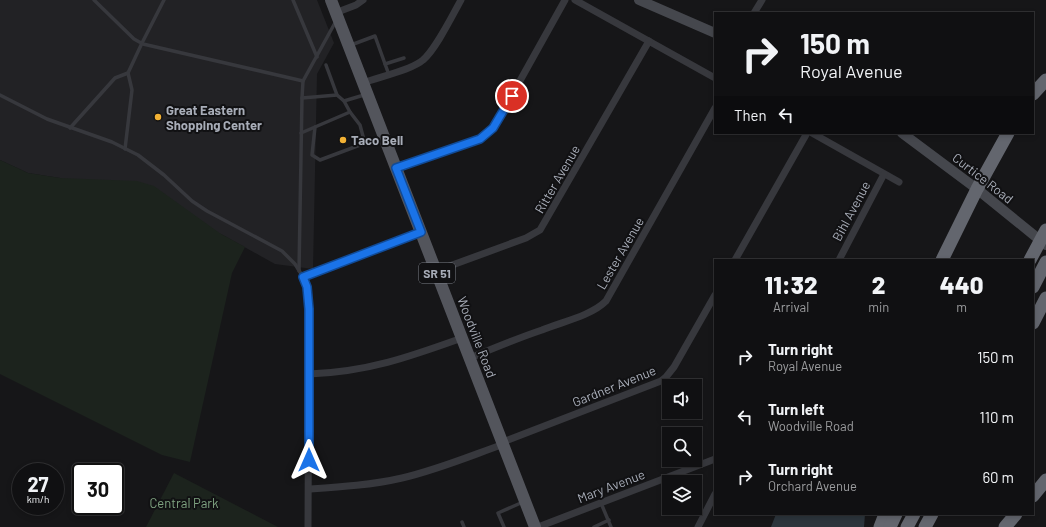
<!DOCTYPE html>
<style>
body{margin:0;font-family:Barlow,sans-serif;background:#1e1e20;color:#f1f3f6;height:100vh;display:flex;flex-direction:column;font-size:15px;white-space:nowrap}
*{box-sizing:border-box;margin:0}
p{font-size:13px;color:#9c9d9f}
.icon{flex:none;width:22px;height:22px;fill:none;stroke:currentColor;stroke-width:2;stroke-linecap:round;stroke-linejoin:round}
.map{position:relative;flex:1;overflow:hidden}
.drawer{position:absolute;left:714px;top:259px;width:320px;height:256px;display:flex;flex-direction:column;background:#101012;border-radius:0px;box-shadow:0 2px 6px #0003,0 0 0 1px #303032}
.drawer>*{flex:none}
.banner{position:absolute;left:714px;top:12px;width:320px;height:122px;border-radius:0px;box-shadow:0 2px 6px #0003,0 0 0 1px #303032;background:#101012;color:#f1f3f6;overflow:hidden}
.controls{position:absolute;left:662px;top:379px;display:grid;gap:8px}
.controls a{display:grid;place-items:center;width:40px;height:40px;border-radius:0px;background:#101012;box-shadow:0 2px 6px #0003,0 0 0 1px #303032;font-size:20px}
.speed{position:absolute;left:12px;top:463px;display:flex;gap:8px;font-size:20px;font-weight:700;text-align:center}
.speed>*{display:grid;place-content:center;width:52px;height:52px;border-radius:50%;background:#101012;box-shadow:0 2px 6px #0003,0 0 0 1px #303032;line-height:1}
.speed small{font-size:10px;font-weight:400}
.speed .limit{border:2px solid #111;border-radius:6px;background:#fff;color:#111}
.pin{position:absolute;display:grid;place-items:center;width:34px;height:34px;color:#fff;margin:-17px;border:2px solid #fff;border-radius:50%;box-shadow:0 1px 4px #0007}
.me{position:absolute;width:44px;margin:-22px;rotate:0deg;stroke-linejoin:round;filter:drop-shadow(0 0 3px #0008)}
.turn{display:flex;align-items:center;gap:14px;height:84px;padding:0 20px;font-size:18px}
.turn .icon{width:52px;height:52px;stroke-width:2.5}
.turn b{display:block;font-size:28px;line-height:34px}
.then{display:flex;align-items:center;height:38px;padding:0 20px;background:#0003;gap:8px;font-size:15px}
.eta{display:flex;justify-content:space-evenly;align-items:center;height:68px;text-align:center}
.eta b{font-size:24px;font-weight:800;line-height:28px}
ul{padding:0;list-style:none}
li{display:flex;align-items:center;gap:12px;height:60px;padding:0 20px}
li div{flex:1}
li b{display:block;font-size:15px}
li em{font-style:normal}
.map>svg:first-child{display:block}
.built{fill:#222225}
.green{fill:#1c231d}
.water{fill:#2c353c}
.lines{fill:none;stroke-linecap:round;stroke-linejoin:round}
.lane{stroke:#37383d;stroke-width:3.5}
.street{stroke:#37383d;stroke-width:7}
.secondary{stroke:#45474d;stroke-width:10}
.primary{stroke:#53555c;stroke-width:12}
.highway{stroke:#63666e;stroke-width:13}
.route-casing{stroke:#114b97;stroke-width:10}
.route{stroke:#1a73e8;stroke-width:7}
.poi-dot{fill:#f2b134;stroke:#111113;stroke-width:1.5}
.labels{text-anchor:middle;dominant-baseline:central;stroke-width:4;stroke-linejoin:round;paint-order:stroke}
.shield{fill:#111113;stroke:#7b7e86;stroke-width:1}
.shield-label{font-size:12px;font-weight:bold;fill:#a8adb8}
.poi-label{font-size:13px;font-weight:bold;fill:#a8adb8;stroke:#111113;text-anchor:start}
.street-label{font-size:13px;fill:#a8adb8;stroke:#111113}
.park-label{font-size:13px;fill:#7fa381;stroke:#111113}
</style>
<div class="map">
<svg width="1046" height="527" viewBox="0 0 1046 527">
<rect width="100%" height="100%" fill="#161618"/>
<!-- built -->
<polygon class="built" points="0,0 317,0 334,43 317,74 313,269 275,264 221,234 60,178 28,173 0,160"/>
<!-- green -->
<g class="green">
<polygon points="0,160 28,173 60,178 137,181 154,186 221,234 245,247 232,273 190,462 162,455 0,374"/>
<polygon points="174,473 278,527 146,527"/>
</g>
<!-- water -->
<polygon class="water" points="776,514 865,514 864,527 771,527"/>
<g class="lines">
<!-- lane -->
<g class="lane">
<polyline points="94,0 134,39 143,44 303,81"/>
<polyline points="293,0 317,57"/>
<polyline points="351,45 375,36 389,75"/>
<polyline points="385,64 404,58"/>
<polyline points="326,65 337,95 344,101 364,95"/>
<polyline points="128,73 142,43 164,0"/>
<polyline points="0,95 47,119 112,142 138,155 164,175 192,201 207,211 282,251 295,264 303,277"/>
<polyline points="302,98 337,95"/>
<polyline points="315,127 312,155 320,160 360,145 364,140 360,125 350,112"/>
<polyline points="70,128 115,78 128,73 132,90 125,149"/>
<polyline points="301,133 350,112 344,101"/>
<polyline points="299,271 302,98 303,81 336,21"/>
<polyline points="601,503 611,527"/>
<polyline points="462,522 464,527"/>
<polyline points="504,527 498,513 523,502"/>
<polyline points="594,527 609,520"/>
</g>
<!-- street -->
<g class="street">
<polyline points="575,0 715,78"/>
<polyline points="335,13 356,5 363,0"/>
<polyline points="754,13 762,0"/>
<path d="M 363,83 C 378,77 412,70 423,60 C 436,49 452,16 461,0"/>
<polyline points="812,133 899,182"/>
<polyline points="396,168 475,141 489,132 497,122 565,0"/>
<polyline points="735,260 807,133"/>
<polyline points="839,260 884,174"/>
<polyline points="436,271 526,238 540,230 649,41"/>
<path d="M 470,358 C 494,348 518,338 542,330 C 561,322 591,316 606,301 L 715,108"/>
<path d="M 309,374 C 367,372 409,357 462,338"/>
<polyline points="503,442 661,381 666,377 674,367 715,295"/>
<path d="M 309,489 C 340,487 372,485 402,478 C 437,470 470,456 504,444"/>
<polyline points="308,527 309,309 307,287 303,277 421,232"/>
<polyline points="538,527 715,459"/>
<polyline points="698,527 715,494"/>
</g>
<!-- secondary -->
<g class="secondary">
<polyline points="639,0 715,33"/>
<polyline points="902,133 977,189 1046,245"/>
</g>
<!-- primary -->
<polyline class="primary" points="331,0 535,527"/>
<!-- highway -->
<g class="highway">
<polyline points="1033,94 1046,80"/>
<polyline points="942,260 977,189 1008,133"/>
<polyline points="1030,260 1046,230"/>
<polyline points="1033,287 1046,262"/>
<polyline points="1033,323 1046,298"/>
<polyline points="1033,496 1046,480"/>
<polyline points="880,527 885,514"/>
<polyline points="890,527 896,514"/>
<polyline points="907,527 914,514"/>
<polyline points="925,527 932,514"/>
<polyline points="1005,527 1016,514"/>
</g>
</g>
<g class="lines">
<!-- route casing -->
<g class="route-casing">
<polyline id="route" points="309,460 309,309 307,287 303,277 421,232 396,168 480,139 493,128 512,96"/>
</g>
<!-- route -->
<use href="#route" class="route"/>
</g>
<!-- markers -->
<g class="poi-dot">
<circle cx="158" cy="117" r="4"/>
<circle cx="343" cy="140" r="4"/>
</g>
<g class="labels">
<!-- shield labels -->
<rect class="shield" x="419" y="263" width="36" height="20" rx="3"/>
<g class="shield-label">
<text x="437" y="273">SR 51</text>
</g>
<!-- poi labels -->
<g class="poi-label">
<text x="166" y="110">Great Eastern<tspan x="166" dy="15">Shopping Center</tspan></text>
<text x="351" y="140">Taco Bell</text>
</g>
<!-- street labels -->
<g class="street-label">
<text transform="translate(983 178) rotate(38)">Curtice Road</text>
<text transform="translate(557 179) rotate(-60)">Ritter Avenue</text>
<text transform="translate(851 211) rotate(-62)">Bihl Avenue</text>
<text transform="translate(620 253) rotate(-60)">Lester Avenue</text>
<text transform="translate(477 337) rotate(69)">Woodville Road</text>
<text transform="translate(614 386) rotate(-22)">Gardner Avenue</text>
<text transform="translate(611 486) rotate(-21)">Mary Avenue</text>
</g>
<!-- park labels -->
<g class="park-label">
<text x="184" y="503">Central Park</text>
</g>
</g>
</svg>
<div class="controls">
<a><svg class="icon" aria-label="sound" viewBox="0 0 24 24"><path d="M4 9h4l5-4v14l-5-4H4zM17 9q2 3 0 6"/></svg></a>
<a><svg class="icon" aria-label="search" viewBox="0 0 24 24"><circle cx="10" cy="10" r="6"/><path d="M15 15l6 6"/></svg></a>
<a><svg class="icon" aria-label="layers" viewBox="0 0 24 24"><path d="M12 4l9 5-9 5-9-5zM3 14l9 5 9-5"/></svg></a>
</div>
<div class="speed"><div>27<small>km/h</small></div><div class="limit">30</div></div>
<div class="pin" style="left:512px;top:96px;background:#d93025"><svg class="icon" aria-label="arrive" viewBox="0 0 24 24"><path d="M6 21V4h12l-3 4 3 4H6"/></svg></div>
<svg class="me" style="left:309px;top:460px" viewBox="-20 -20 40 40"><path d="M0-17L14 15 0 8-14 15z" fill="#1a73e8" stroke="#fff" stroke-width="4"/></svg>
<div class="banner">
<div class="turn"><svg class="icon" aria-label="right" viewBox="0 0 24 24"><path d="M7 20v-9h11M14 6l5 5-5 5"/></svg><div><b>150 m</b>Royal Avenue</div></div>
<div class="then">Then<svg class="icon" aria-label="left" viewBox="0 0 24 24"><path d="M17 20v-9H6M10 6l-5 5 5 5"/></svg></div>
</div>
<section class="drawer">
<div class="eta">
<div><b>11:32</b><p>Arrival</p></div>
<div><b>2</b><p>min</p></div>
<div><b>440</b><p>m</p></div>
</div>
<ul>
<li><svg class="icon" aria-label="right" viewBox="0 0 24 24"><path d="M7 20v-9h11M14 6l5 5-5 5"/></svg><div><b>Turn right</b><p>Royal Avenue</p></div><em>150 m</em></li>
<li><svg class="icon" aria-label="left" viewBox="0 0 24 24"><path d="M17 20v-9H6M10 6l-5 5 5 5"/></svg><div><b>Turn left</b><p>Woodville Road</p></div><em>110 m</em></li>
<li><svg class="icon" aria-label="right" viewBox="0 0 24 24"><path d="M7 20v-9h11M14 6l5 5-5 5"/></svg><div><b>Turn right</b><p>Orchard Avenue</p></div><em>60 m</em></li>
</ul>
</section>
</div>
